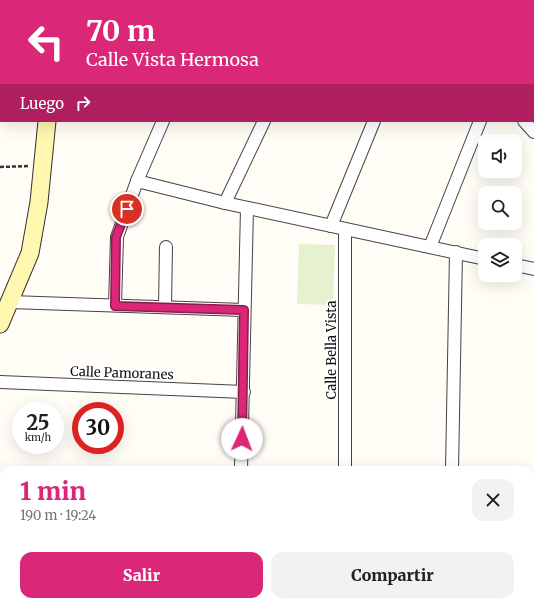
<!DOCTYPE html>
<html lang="es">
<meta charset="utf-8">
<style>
body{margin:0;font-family:Merriweather,serif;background:#f2f2f2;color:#202124;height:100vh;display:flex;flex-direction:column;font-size:15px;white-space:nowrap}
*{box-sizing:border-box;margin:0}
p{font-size:13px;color:#757577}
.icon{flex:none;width:22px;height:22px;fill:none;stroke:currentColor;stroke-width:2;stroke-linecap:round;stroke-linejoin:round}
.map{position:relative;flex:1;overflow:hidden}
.side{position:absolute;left:0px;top:466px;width:534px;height:140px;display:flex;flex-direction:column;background:#fff;border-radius:12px 12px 0 0;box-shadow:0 4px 16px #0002}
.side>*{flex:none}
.guide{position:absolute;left:0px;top:0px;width:534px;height:122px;box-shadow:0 4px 16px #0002;background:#db2777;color:#fff;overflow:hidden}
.controls{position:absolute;left:478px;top:134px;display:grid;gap:8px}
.controls a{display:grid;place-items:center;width:44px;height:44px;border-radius:8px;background:#fff;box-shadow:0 4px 16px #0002;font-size:20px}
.speed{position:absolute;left:12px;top:402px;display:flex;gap:8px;font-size:20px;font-weight:700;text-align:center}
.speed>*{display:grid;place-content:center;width:52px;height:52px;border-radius:50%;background:#fff;box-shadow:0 4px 16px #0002;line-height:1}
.speed small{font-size:10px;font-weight:400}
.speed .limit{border:6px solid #d22;background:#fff;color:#111}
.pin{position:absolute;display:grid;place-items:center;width:34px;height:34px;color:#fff;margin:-17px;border:2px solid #fff;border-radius:50%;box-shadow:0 1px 4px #0007}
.me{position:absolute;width:44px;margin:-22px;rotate:2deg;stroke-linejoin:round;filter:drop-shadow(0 0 3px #0008)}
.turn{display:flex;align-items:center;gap:14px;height:84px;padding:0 20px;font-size:18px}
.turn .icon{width:52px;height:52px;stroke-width:2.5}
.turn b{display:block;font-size:28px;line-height:34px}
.then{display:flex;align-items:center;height:38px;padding:0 20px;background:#0003;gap:8px;font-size:15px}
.round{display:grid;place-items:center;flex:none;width:42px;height:42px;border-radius:12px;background:#f2f2f2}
.overview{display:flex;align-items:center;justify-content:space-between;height:68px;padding:0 20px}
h1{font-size:24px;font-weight:800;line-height:30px;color:#db2777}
.button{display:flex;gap:8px;margin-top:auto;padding:8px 20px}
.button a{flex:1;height:46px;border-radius:12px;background:#db2777;color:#fff;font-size:16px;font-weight:800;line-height:46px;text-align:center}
.button a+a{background:#f2f2f2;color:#202124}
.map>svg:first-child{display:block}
.pitch{fill:#e6f2cf}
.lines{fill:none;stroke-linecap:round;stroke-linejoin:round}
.street-casing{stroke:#444;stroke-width:14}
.secondary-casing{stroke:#333;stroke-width:19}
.path{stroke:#333;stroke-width:2.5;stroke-dasharray:4 2;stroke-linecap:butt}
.street{stroke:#fff;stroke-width:12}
.secondary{stroke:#fff6b0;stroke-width:17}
.route-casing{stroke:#8e194d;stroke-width:10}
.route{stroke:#db2777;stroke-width:7}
.labels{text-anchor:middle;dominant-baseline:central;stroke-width:4;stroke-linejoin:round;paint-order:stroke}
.street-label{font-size:13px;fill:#111;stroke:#fff}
</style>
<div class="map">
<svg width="534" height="606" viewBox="0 0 534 606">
<rect width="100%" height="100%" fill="#fffdf5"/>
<!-- pitch -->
<polygon class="pitch" points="299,244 335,245 333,305 297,304"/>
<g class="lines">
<!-- street casing -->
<g class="street-casing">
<g id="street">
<polyline points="406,0 407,1"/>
<polyline points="216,1 217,0"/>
<polyline points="322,1 323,0"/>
<polyline points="524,121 534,132"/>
<polyline points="137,181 225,203 485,259"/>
<polyline points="225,203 264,121"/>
<polyline points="331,226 374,121"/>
<polyline points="430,247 480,121"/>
<polyline points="515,265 534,269"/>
<polyline points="10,302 244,310"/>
<polyline points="115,305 117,237 137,181 163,121"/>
<polyline points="165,307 166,247"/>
<polyline points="0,382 244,392"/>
<polyline points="241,470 247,208"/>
<polyline points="345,470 345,229"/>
<polyline points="452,470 456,252"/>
<polyline points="0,546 4,546"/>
<polyline points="530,561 534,561"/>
<polyline points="35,606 35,602"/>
<polyline points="127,606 127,602"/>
<polyline points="238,606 238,602"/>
<polyline points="450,606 450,602"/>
</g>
</g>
<!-- secondary casing -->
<g class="secondary-casing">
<g id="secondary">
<polyline points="53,1 53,0"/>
<polyline points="0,324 30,253 39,202 47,121"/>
</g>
</g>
<!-- path -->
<polyline class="path" points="0,167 29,166"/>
<!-- street -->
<use href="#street" class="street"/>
<!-- secondary -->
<use href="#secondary" class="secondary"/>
</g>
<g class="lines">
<!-- route casing -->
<g class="route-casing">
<polyline id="route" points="127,209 116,237 115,306 244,310 242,439"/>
</g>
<!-- route -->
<use href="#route" class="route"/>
</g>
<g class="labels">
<!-- street labels -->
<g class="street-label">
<text transform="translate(331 350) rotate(-90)">Calle Bella Vista</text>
<text transform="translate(122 373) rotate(2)">Calle Pamoranes</text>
</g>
</g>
</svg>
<div class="controls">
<a><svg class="icon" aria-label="sound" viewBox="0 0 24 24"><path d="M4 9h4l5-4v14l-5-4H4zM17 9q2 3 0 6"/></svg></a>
<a><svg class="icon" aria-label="search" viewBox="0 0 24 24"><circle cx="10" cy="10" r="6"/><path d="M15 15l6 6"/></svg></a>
<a><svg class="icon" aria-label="layers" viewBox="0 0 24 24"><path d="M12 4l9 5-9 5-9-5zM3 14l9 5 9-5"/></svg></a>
</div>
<div class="speed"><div>25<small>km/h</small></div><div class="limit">30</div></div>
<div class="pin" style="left:127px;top:209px;background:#d93025"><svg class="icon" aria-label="arrive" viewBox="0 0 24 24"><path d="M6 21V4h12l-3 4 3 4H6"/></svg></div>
<svg class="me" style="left:242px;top:439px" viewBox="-20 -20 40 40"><circle r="19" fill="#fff"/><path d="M0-13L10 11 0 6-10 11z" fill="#db2777"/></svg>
<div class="guide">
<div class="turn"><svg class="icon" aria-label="left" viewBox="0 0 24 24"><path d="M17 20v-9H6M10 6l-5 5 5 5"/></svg><div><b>70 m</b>Calle Vista Hermosa</div></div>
<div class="then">Luego<svg class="icon" aria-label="right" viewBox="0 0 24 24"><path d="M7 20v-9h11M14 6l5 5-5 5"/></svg></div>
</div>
<section class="side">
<div class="overview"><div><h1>1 min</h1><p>190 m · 19:24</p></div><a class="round"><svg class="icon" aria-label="close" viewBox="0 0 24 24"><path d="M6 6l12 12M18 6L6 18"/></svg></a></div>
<div class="button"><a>Salir</a><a>Compartir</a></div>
</section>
</div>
